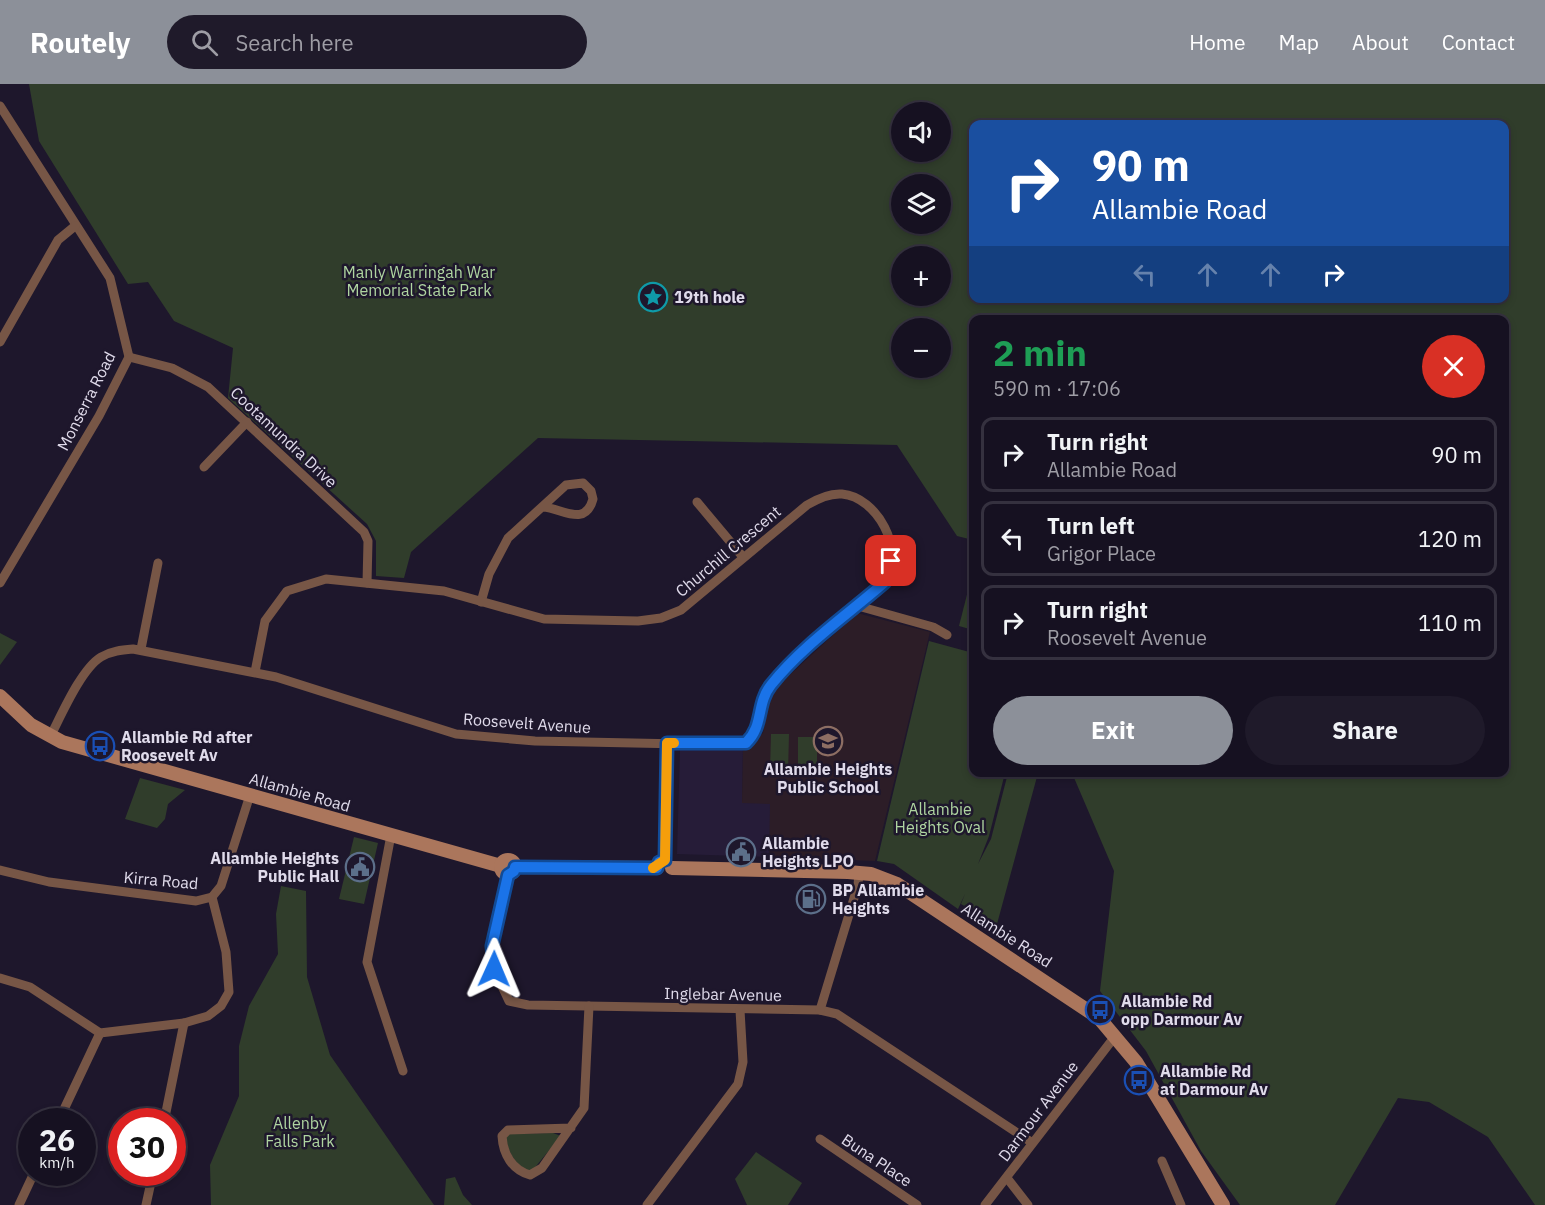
<!DOCTYPE html>
<meta charset="utf-8">
<style>
body{margin:0;font-family:"IBM Plex Sans",sans-serif;background:#1f1a2a;color:#f1f3f6;height:100vh;display:flex;flex-direction:column;font-size:22px;white-space:nowrap}
*{box-sizing:border-box;margin:0}
p{font-size:20px;color:#9e9da5}
.icon{flex:none;width:33px;height:33px;fill:none;stroke:currentColor;stroke-width:2;stroke-linecap:round;stroke-linejoin:round}
.map{position:relative;flex:1;overflow:hidden}
.side{position:absolute;left:969px;top:231px;width:540px;height:462px;display:flex;flex-direction:column;background:#161121;border-radius:12px;box-shadow:0 3px 9px #0003,0 0 0 2px #35313f}
.side>*{flex:none}
.top-card{position:absolute;left:969px;top:36px;width:540px;height:183px;border-radius:12px;box-shadow:0 3px 9px #0003,0 0 0 2px #35313f;background:#1a4fa0;color:#fff;overflow:hidden}
.buttons{position:absolute;left:891px;top:18px;display:grid;gap:12px}
.buttons a{display:grid;place-items:center;width:60px;height:60px;border-radius:50%;background:#161121;box-shadow:0 3px 9px #0003,0 0 0 2px #35313f;font-size:30px}
.speed{position:absolute;left:18px;top:1024px;display:flex;gap:12px;font-size:30px;font-weight:700;text-align:center}
.speed>*{display:grid;place-content:center;width:78px;height:78px;border-radius:50%;background:#161121;box-shadow:0 3px 9px #0003,0 0 0 2px #35313f;line-height:1}
.speed small{font-size:15px;font-weight:400}
.speed .limit{border:9px solid #d22;background:#fff;color:#111}
.pin{position:absolute;display:grid;place-items:center;width:51px;height:51px;color:#fff;margin:-26px;border-radius:12px;box-shadow:0 3px 9px #0006}
.me{position:absolute;width:66px;margin:-33px;rotate:1deg;stroke-linejoin:round;filter:drop-shadow(0 0 4px #0008)}
.turn{display:flex;align-items:center;gap:21px;height:126px;padding:0 24px;font-size:27px}
.turn .icon{width:78px;height:78px;stroke-width:2.5}
.turn b{display:block;font-size:42px;line-height:51px}
.lanes{display:flex;align-items:center;height:57px;padding:0 24px;background:#0003;justify-content:center;gap:30px;direction:ltr}
.lanes .off{opacity:.35}
.round{display:grid;place-items:center;flex:none;width:63px;height:63px;border-radius:32px;background:#1f1a2a}
.head{display:flex;align-items:center;justify-content:space-between;height:102px;padding:0 24px}
h1{font-size:36px;font-weight:800;line-height:45px;color:#1e9e55}
.action{display:flex;gap:12px;margin-top:auto;padding:12px 24px}
.action a{flex:1;height:69px;border-radius:36px;background:#8c9099;color:#fff;font-size:24px;font-weight:800;line-height:69px;text-align:center}
.action a+a{background:#1f1a2a;color:#f1f3f6}
ul{padding:0;list-style:none}
li{display:flex;align-items:center;gap:18px;height:75px;margin:0 12px 9px;padding:0 12px;border:3px solid #35313f;border-radius:12px}
li div{flex:1}
li b{display:block;font-size:22px}
li em{font-style:normal}
header{display:flex;align-items:center;gap:36px;box-sizing:border-box;height:84px;padding:0 30px;background:#8c9099;color:#fff}
header strong{font-size:28px}
nav{display:flex;gap:33px;margin-inline-start:auto;font-size:21px}
.search{width:420px;height:54px;background:#1f1a2a;display:flex;align-items:center;gap:15px;box-sizing:border-box;padding:0 21px;border-radius:33px;color:#9e9da5;font-size:22px}
.map>svg:first-child{display:block}
.built{fill:#261c38}
.education{fill:#2c1d27}
.green{fill:#303d2b;fill-rule:evenodd}
.lines{fill:none;stroke-linecap:round;stroke-linejoin:round}
.street{stroke:#775646;stroke-width:9}
.secondary{stroke:#ab765c;stroke-width:14}
.route-casing{stroke:#114b97;stroke-width:15}
.route{stroke:#1a73e8;stroke-width:10}
.slow{stroke:#f59e0b;stroke-width:10}
.labels{text-anchor:middle;dominant-baseline:central;stroke-width:5;stroke-linejoin:round;paint-order:stroke}
.park-label{font-size:16px;fill:#afd5a0;stroke:#1e172c}
.poi-label{font-size:16px;font-weight:bold;fill:#e0dbeb;stroke:#1e172c;text-anchor:start}
.street-label{font-size:16px;fill:#e0dbeb;stroke:#1e172c}
</style>
<header>
<strong>Routely</strong>
<div class="search"><svg class="icon" aria-label="search" viewBox="0 0 24 24"><circle cx="10" cy="10" r="6"/><path d="M15 15l6 6"/></svg>Search here</div>
<nav><a>Home</a><a>Map</a><a>About</a><a>Contact</a></nav>
</header>
<div class="map">
<svg width="1545" height="1121" viewBox="0 0 1545 1121">
<rect width="100%" height="100%" fill="#1e172c"/>
<!-- built -->
<polygon class="built" points="680,666 743,666 742,719 771,719 769,773 677,770"/>
<!-- education -->
<polygon class="education" points="857,529 930,548 875,777 769,773 770,720 742,719 743,666 763,649 770,609"/>
<!-- green -->
<g class="green">
<path d="M 29,0 L 1545,0 L 1545,1121 L 1535,1121 L 1488,1053 L 1429,1018 L 1398,1014 L 1335,1121 L 1240,1121 L 1201,1067 L 1146,967 L 1100,907 L 1114,787 L 1072,689 L 1504,688 L 1504,236 L 974,236 L 973,456 L 957,452 L 897,361 L 538,354 L 411,468 L 404,494 L 376,492 L 376,457 L 367,440 L 228,314 L 233,264 L 174,237 L 148,198 L 128,200 L 39,57 ZM 902,28 L 940,28 L 940,68 L 902,68 ZM 974,40 L 1504,40 L 1504,214 L 974,214 ZM 902,100 L 940,100 L 940,140 L 902,140 ZM 902,172 L 940,172 L 940,212 L 902,212 ZM 902,244 L 940,244 L 940,284 L 902,284 Z"/>
<polygon points="973,487 973,546 959,542"/>
<polygon points="0,549 17,558 0,581"/>
<polygon points="929,557 973,569 974,688 1005,689 989,752 978,780 991,755 1008,689 1038,689 997,840 961,820 965,810 958,825 894,780 877,777"/>
<polygon points="771,650 789,650 788,689 770,688"/>
<rect x="798" y="653" width="19" height="37"/>
<polygon points="140,694 185,706 168,720 165,735 157,744 125,735"/>
<polygon points="354,753 378,759 364,820 339,815"/>
<polygon points="281,802 306,807 307,893 330,971 434,1121 211,1121 210,1081 239,1012 239,962 249,922 278,870 276,830"/>
<path d="M 553,1049 L 561,1052 L 532,1087 C 516,1085 508,1067 505,1053 L 508,1050 Z"/>
<polygon points="756,1068 802,1099 788,1121 747,1121 735,1095"/>
<polygon points="455,1093 463,1111 472,1121 444,1121 446,1095"/>
</g>
<g class="lines">
<!-- street -->
<g class="street">
<polyline points="0,22 110,194 129,273 99,332 0,499"/>
<polyline points="0,258 58,156 75,142"/>
<polyline points="129,273 172,284 208,303 364,448 368,457 367,499"/>
<polyline points="204,383 247,338"/>
<polyline points="697,418 743,473"/>
<path d="M 481,518 L 489,490 L 508,454 L 566,401 L 583,399 L 591,407 L 593,415 C 585,444 562,424 543,423"/>
<polyline points="141,565 158,479"/>
<path d="M 255,588 L 265,537 L 287,507 L 326,495 L 444,507 L 544,535 L 638,537 L 661,534 L 681,526 L 807,421 C 817,415 829,409 842,410 C 877,413 906,466 885,497 C 879,507 866,515 858,522"/>
<path d="M 50,653 C 61,632 81,585 101,573 C 111,567 122,566 133,565 L 276,593 L 456,650 L 535,657 L 732,661 C 771,655 751,631 765,608 C 786,577 828,546 858,522 L 933,543 L 947,551"/>
<polyline points="391,751 367,878 403,987"/>
<polyline points="665,776 667,659"/>
<polyline points="0,786 49,798 196,817 212,813 221,802 250,711"/>
<polyline points="508,791 492,874 494,885 509,917 528,921 820,926 837,930 1031,1058"/>
<polyline points="0,894 30,903 100,949 184,939 208,932 221,922 229,908 226,868 212,813"/>
<polyline points="820,926 858,801 859,789"/>
<polyline points="58,1038 100,949"/>
<polyline points="164,1038 184,939"/>
<path d="M 571,1044 L 508,1046 L 502,1052 C 503,1070 512,1086 530,1091 L 542,1084 L 584,1024 L 589,922"/>
<polyline points="820,1055 917,1121"/>
<polyline points="1162,1077 1181,1121"/>
<polyline points="1007,1094 1028,1121"/>
<polyline points="19,1121 34,1089"/>
<polyline points="146,1121 153,1089"/>
<polyline points="647,1121 738,1000 743,978 740,926"/>
<polyline points="985,1121 1116,951"/>
</g>
<!-- secondary -->
<g class="secondary">
<polyline points="0,612 31,641 62,658 501,782"/>
<circle cx="508" cy="783" r="7"/>
<polyline points="515,783 657,784"/>
<polyline points="672,784 848,788 871,790 897,800 1099,934 1136,978 1223,1121"/>
</g>
</g>
<g class="lines">
<!-- route casing -->
<g class="route-casing">
<path id="route" d="M 494,885 L 492,862 L 508,791 L 514,787 L 515,783 L 657,784 L 659,778 L 665,776 L 667,659 L 746,659 C 764,642 756,620 771,601 C 802,562 847,531 885,498 L 891,477"/>
</g>
<!-- route -->
<use href="#route" class="route"/>
<!-- slow -->
<polyline class="slow" points="653,784 665,776 667,659 674,659"/>
</g>
<!-- icons -->
<defs>
<g id="sight-ring" transform="scale(1.5)"><circle r="9.5" fill="#1e172c" stroke="#0f9aa8" stroke-width="1.5"/><path d="M0-6L1.8-2.2L6-1.7L2.9 1.2L3.7 5.4L0 3.3L-3.7 5.4L-2.9 1.2L-6-1.7L-1.8-2.2Z" fill="#0f9aa8"/></g>
<g id="school-ring" transform="scale(1.5)"><circle r="9.5" fill="#1e172c" stroke="#8d6e63" stroke-width="1.5"/><path d="M0-5L7-2L0 1L-7-2ZM-4 1L0 2.5L4 1V4Q0 6-4 4Z" fill="#8d6e63"/></g>
<g id="bus-ring" transform="scale(1.5)"><circle r="9.5" fill="#1e172c" stroke="#1a4fb4" stroke-width="1.5"/><path d="M-5-6H5V4H4V6H2V4H-2V6H-4V4H-5ZM-3.5-4V0h7V-4ZM-3.5 1.2v1.5H-2V1.2ZM2 1.2v1.5H3.5V1.2Z" fill="#1a4fb4"/></g>
<g id="civic-ring" transform="scale(1.5)"><circle r="9.5" fill="#1e172c" stroke="#5c6f8a" stroke-width="1.5"/><path d="M-.6-6.5H3V-4.5H.6V-3L4-1V1h2V6H-6V1h2V-1L-.6-3ZM-1.2 2.5V6h2.4V2.5Z" fill="#5c6f8a"/></g>
<g id="fuel-ring" transform="scale(1.5)"><circle r="9.5" fill="#1e172c" stroke="#5c6f8a" stroke-width="1.5"/><path d="M-5.5-6h7V0h2V4h1.3V-2.5L3-4.5l.8-.8L6-3V5H2.5V1h-1V6h-7ZM-4.2-4.7v3.2H.2V-4.7Z" fill="#5c6f8a"/></g>
</defs>
<g fill-rule="evenodd">
<use href="#sight-ring" x="653" y="213"/>
<use href="#school-ring" x="828" y="657"/>
<use href="#bus-ring" x="100" y="662"/>
<use href="#civic-ring" x="741" y="768"/>
<use href="#civic-ring" x="360" y="783"/>
<use href="#fuel-ring" x="811" y="815"/>
<use href="#bus-ring" x="1100" y="926"/>
<use href="#bus-ring" x="1139" y="996"/>
</g>
<g class="labels">
<!-- park labels -->
<g class="park-label">
<text x="419" y="188">Manly Warringah War<tspan x="419" dy="18">Memorial State Park</tspan></text>
<text x="940" y="725">Allambie<tspan x="940" dy="18">Heights Oval</tspan></text>
<text x="300" y="1039">Allenby<tspan x="300" dy="18">Falls Park</tspan></text>
</g>
<!-- poi labels -->
<g class="poi-label">
<text x="674" y="213">19th hole</text>
<text x="121" y="653">Allambie Rd after<tspan x="121" dy="18">Roosevelt Av</tspan></text>
<text x="828" y="685" text-anchor="middle">Allambie Heights<tspan x="828" dy="18">Public School</tspan></text>
<text x="762" y="759">Allambie<tspan x="762" dy="18">Heights LPO</tspan></text>
<text x="339" y="774" text-anchor="end">Allambie Heights<tspan x="339" dy="18">Public Hall</tspan></text>
<text x="832" y="806">BP Allambie<tspan x="832" dy="18">Heights</tspan></text>
<text x="1121" y="917">Allambie Rd<tspan x="1121" dy="18">opp Darmour Av</tspan></text>
<text x="1160" y="987">Allambie Rd<tspan x="1160" dy="18">at Darmour Av</tspan></text>
</g>
<!-- street labels -->
<g class="street-label">
<text transform="translate(86 317) rotate(-63)">Monserra Road</text>
<text transform="translate(284 353) rotate(43)">Cootamundra Drive</text>
<text transform="translate(728 467) rotate(-40)">Churchill Crescent</text>
<text transform="translate(527 639) rotate(4)">Roosevelt Avenue</text>
<text transform="translate(300 708) rotate(16)">Allambie Road</text>
<text transform="translate(161 796) rotate(5)">Kirra Road</text>
<text transform="translate(1007 851) rotate(33)">Allambie Road</text>
<text transform="translate(723 910) rotate(1)">Inglebar Avenue</text>
<text transform="translate(1038 1027) rotate(-53)">Darmour Avenue</text>
<text transform="translate(877 1076) rotate(34)">Buna Place</text>
</g>
</g>
</svg>
<div class="buttons">
<a><svg class="icon" aria-label="sound" viewBox="0 0 24 24"><path d="M4 9h4l5-4v14l-5-4H4zM17 9q2 3 0 6"/></svg></a>
<a><svg class="icon" aria-label="layers" viewBox="0 0 24 24"><path d="M12 4l9 5-9 5-9-5zM3 14l9 5 9-5"/></svg></a>
<a>+</a>
<a>−</a>
</div>
<div class="speed"><div>26<small>km/h</small></div><div class="limit">30</div></div>
<div class="pin" style="left:891px;top:477px;background:#d93025"><svg class="icon" aria-label="arrive" viewBox="0 0 24 24"><path d="M6 21V4h12l-3 4 3 4H6"/></svg></div>
<svg class="me" style="left:494px;top:885px" viewBox="-20 -20 40 40"><path d="M0-17L14 15 0 8-14 15z" fill="#1a73e8" stroke="#fff" stroke-width="4"/></svg>
<div class="top-card">
<div class="turn"><svg class="icon" aria-label="right" viewBox="0 0 24 24"><path d="M7 20v-9h11M14 6l5 5-5 5"/></svg><div><b>90 m</b>Allambie Road</div></div>
<div class="lanes"><svg class="icon off" aria-label="left" viewBox="0 0 24 24"><path d="M17 20v-9H6M10 6l-5 5 5 5"/></svg><svg class="icon off" aria-label="ahead" viewBox="0 0 24 24"><path d="M12 20V5M6 11l6-6 6 6"/></svg><svg class="icon off" aria-label="ahead" viewBox="0 0 24 24"><path d="M12 20V5M6 11l6-6 6 6"/></svg><svg class="icon" aria-label="right" viewBox="0 0 24 24"><path d="M7 20v-9h11M14 6l5 5-5 5"/></svg></div>
</div>
<section class="side">
<div class="head"><div><h1>2 min</h1><p>590 m · 17:06</p></div><a class="round" style="background:#d93025;color:#fff"><svg class="icon" aria-label="close" viewBox="0 0 24 24"><path d="M6 6l12 12M18 6L6 18"/></svg></a></div>
<ul>
<li><svg class="icon" aria-label="right" viewBox="0 0 24 24"><path d="M7 20v-9h11M14 6l5 5-5 5"/></svg><div><b>Turn right</b><p>Allambie Road</p></div><em>90 m</em></li>
<li><svg class="icon" aria-label="left" viewBox="0 0 24 24"><path d="M17 20v-9H6M10 6l-5 5 5 5"/></svg><div><b>Turn left</b><p>Grigor Place</p></div><em>120 m</em></li>
<li><svg class="icon" aria-label="right" viewBox="0 0 24 24"><path d="M7 20v-9h11M14 6l5 5-5 5"/></svg><div><b>Turn right</b><p>Roosevelt Avenue</p></div><em>110 m</em></li>
</ul>
<div class="action"><a>Exit</a><a>Share</a></div>
</section>
</div>
